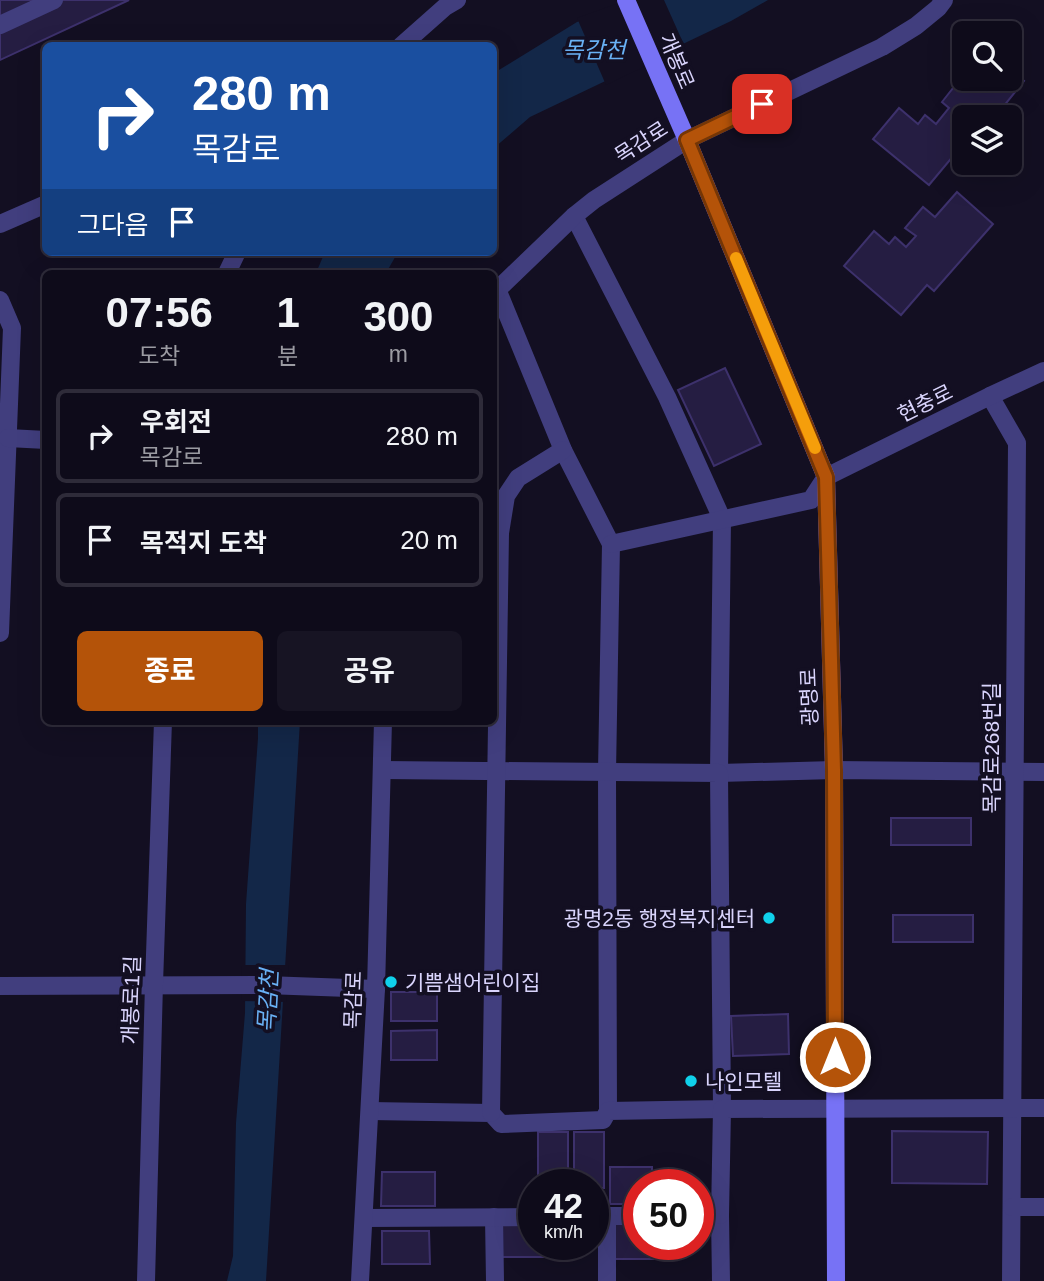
<!DOCTYPE html>
<html lang="ko">
<meta charset="utf-8">
<style>
body{margin:0;font-family:Helvetica,"Noto Sans KR",sans-serif;background:#171423;color:#f1f3f6;height:100vh;display:flex;flex-direction:column;font-size:26px;white-space:nowrap}
*{box-sizing:border-box;margin:0}
p{font-size:23px;color:#9b9ba2}
.icon{flex:none;width:38px;height:38px;fill:none;stroke:currentColor;stroke-width:2;stroke-linecap:round;stroke-linejoin:round}
.map{position:relative;flex:1;overflow:hidden}
.drawer{position:absolute;left:42px;top:270px;width:455px;height:455px;display:flex;flex-direction:column;background:#0e0b1a;border-radius:10px;box-shadow:0 7px 28px #0002,0 0 0 2px #2e2b39}
.drawer>*{flex:none}
.top-card{position:absolute;left:42px;top:42px;width:455px;height:214px;border-radius:10px;box-shadow:0 7px 28px #0002,0 0 0 2px #2e2b39;background:#1a4fa0;color:#fff;overflow:hidden}
.fabs{position:absolute;left:952px;top:21px;display:grid;gap:14px}
.fabs a{display:grid;place-items:center;width:70px;height:70px;border-radius:10px;background:#0e0b1a;box-shadow:0 7px 28px #0002,0 0 0 2px #2e2b39;font-size:35px}
.speed{position:absolute;left:518px;top:1169px;display:flex;gap:14px;font-size:35px;font-weight:700;text-align:center}
.speed>*{display:grid;place-content:center;width:91px;height:91px;border-radius:50%;background:#0e0b1a;box-shadow:0 7px 28px #0002,0 0 0 2px #2e2b39;line-height:1}
.speed small{font-size:18px;font-weight:400}
.speed .limit{border:10px solid #d22;background:#fff;color:#111}
.pin{position:absolute;display:grid;place-items:center;width:60px;height:60px;color:#fff;margin:-30px;border-radius:14px;box-shadow:0 4px 10px #0006}
.me{position:absolute;width:77px;margin:-38px;rotate:0deg;stroke-linejoin:round;filter:drop-shadow(0 0 5px #0008)}
.turn{display:flex;align-items:center;gap:24px;height:147px;padding:0 35px;font-size:32px}
.turn .icon{width:91px;height:91px;stroke-width:2.5}
.turn b{display:block;font-size:49px;line-height:60px}
.then{display:flex;align-items:center;height:66px;padding:0 35px;background:#0003;gap:14px;font-size:26px}
.eta{display:flex;justify-content:space-evenly;align-items:center;height:119px;text-align:center}
.eta b{font-size:42px;font-weight:700;line-height:49px}
.action{display:flex;gap:14px;margin-top:auto;padding:14px 35px}
.action a{flex:1;height:80px;border-radius:10px;background:#b45309;color:#fff;font-size:28px;font-weight:700;line-height:80px;text-align:center}
.action a+a{background:#171423;color:#f1f3f6}
ul{padding:0;list-style:none}
li{display:flex;align-items:center;gap:21px;height:94px;margin:0 14px 10px;padding:0 21px;border:4px solid #2e2b39;border-radius:10px}
li div{flex:1}
li b{display:block;font-size:26px}
li em{font-style:normal}
.map>svg:first-child{display:block}
.water{fill:#132748}
.pier{fill:#130f22}
.building{fill:#251d42;stroke:#3d316c;stroke-width:2}
.lines{fill:none;stroke-linecap:round;stroke-linejoin:round}
.minor{stroke:#413e7e;stroke-width:18}
.tertiary{stroke:#413e7e;stroke-width:18}
.secondary{stroke:#7772f5;stroke-width:18}
.route-casing{stroke:#753606;stroke-width:18}
.route{stroke:#b45309;stroke-width:12}
.slow{stroke:#f59e0b;stroke-width:12}
.poi-dot{fill:#10d1eb;stroke:#130f22;stroke-width:2.5}
.labels{text-anchor:middle;dominant-baseline:central;stroke-width:7;stroke-linejoin:round;paint-order:stroke}
.street-label{font-size:21px;fill:#d9d4fc;stroke:#130f22}
.poi-label{font-size:21px;fill:#d9d4fc;stroke:#130f22;text-anchor:start}
.water-label{font-size:23px;font-style:italic;fill:#69b1f5;stroke:#130f22}
</style>
<div class="map">
<svg width="1044" height="1281" viewBox="0 0 1044 1281">
<rect width="100%" height="100%" fill="#130f22"/>
<!-- water -->
<g class="water">
<polygon points="638,0 768,0 731,21 530,117 494,148 494,73 577,22"/>
<polygon points="325,252 398,252 386,273 316,273"/>
<polygon points="258,721 300,721 266,1281 227,1281 233,1256 236,1123 245,1013 246,904 258,738"/>
</g>
<!-- pier -->
<g class="pier">
<polygon points="627,0 664,0 685,47 606,85 577,18"/>
<polygon points="242,965 289,965 286,1002 241,1001"/>
</g>
<!-- building -->
<g class="building">
<polygon points="0,0 129,0 0,60"/>
<polygon points="1010,69 1024,81 995,117 964,117 964,155 959,160 954,155 929,185 873,139 899,108 918,124 925,115 936,124 949,108 942,102 961,78 970,85 975,79 1010,79"/>
<polygon points="957,192 993,224 934,291 927,285 901,315 844,266 874,231 889,244 895,237 906,247 916,236 905,228 923,207 935,217"/>
<polygon points="725,368 761,444 714,466 678,390"/>
<rect x="891" y="818" width="80" height="27"/>
<rect x="893" y="915" width="80" height="27"/>
<rect x="391" y="992" width="46" height="29"/>
<polygon points="788,1014 789,1054 733,1056 731,1016"/>
<polygon points="437,1030 437,1060 391,1060 391,1031"/>
<polygon points="892,1131 988,1132 987,1184 892,1183"/>
<rect x="538" y="1132" width="30" height="53"/>
<polygon points="574,1132 604,1132 604,1188 593,1188 593,1185 574,1185"/>
<polygon points="610,1167 652,1167 652,1185 639,1185 639,1204 610,1204"/>
<polygon points="382,1172 435,1172 435,1206 381,1206"/>
<polygon points="498,1219 534,1219 534,1244 545,1244 545,1257 498,1257"/>
<polygon points="615,1223 639,1223 639,1244 659,1244 659,1259 615,1259"/>
<polygon points="382,1231 429,1231 430,1264 382,1264"/>
</g>
<g class="lines">
<!-- minor -->
<g class="minor">
<polyline points="0,25 54,0"/>
<polyline points="401,46 445,7 457,0"/>
<polyline points="574,216 667,397 722,519 719,773 834,770 1044,772"/>
<polyline points="0,224 46,204"/>
<polyline points="227,273 237,252"/>
<polyline points="497,289 563,450 611,544 607,772 608,1111"/>
<polyline points="494,293 574,216 594,200 687,140 882,47 916,26 938,8 944,0"/>
<polyline points="0,300 12,328 0,633"/>
<polyline points="990,396 1017,443 1011,1281"/>
<polyline points="8,438 46,440"/>
<polyline points="611,544 811,500 826,477"/>
<polyline points="0,986 266,985 376,989"/>
<polyline points="370,1111 491,1113 501,1124 603,1120 608,1111 722,1109 719,773 383,770"/>
<polyline points="491,1113 500,533 506,496 518,478 563,450"/>
<polyline points="1012,1207 1044,1207"/>
<polyline points="698,1215 720,1215 721,1281"/>
<polyline points="720,1215 722,1109 1044,1108"/>
<polyline points="593,1216 639,1216"/>
<polyline points="607,1216 607,1281"/>
<polyline points="494,1217 495,1281"/>
<polyline points="365,1218 534,1217"/>
<polyline points="146,1281 154,984 163,721"/>
<polyline points="360,1281 376,989 383,721"/>
</g>
<!-- tertiary -->
<polyline class="tertiary" points="826,477 990,396 1044,371"/>
<!-- secondary -->
<polyline class="secondary" points="626,0 687,140 826,477 834,770 836,1281"/>
</g>
<g class="lines">
<!-- route casing -->
<g class="route-casing">
<polyline id="route" points="762,104 687,140 826,477 834,770 835,1057"/>
</g>
<!-- route -->
<use href="#route" class="route"/>
<!-- slow -->
<polyline class="slow" points="736,258 815,448"/>
</g>
<!-- markers -->
<g class="poi-dot">
<circle cx="769" cy="918" r="7"/>
<circle cx="391" cy="982" r="7"/>
<circle cx="691" cy="1081" r="7"/>
</g>
<g class="labels">
<!-- street labels -->
<g class="street-label">
<text transform="translate(677 61) rotate(67)">개봉로</text>
<text transform="translate(641 142) rotate(-33)">목감로</text>
<text transform="translate(925 403) rotate(-26)">현충로</text>
<text transform="translate(809 697) rotate(-92)">광명로</text>
<text transform="translate(991 748) rotate(-90)">목감로268번길</text>
<text transform="translate(131 1000) rotate(-88)">개봉로1길</text>
<text transform="translate(353 1000) rotate(-88)">목감로</text>
</g>
<!-- poi labels -->
<g class="poi-label">
<text x="755" y="918" text-anchor="end">광명2동 행정복지센터</text>
<text x="405" y="982">기쁨샘어린이집</text>
<text x="705" y="1081">나인모텔</text>
</g>
<!-- water labels -->
<g class="water-label">
<text x="594" y="50">목감천</text>
<text transform="translate(268 1001) rotate(-87)">목감천</text>
</g>
</g>
</svg>
<div class="fabs">
<a><svg class="icon" aria-label="search" viewBox="0 0 24 24"><circle cx="10" cy="10" r="6"/><path d="M15 15l6 6"/></svg></a>
<a><svg class="icon" aria-label="layers" viewBox="0 0 24 24"><path d="M12 4l9 5-9 5-9-5zM3 14l9 5 9-5"/></svg></a>
</div>
<div class="speed"><div>42<small>km/h</small></div><div class="limit">50</div></div>
<div class="pin" style="left:762px;top:104px;background:#d93025"><svg class="icon" aria-label="arrive" viewBox="0 0 24 24"><path d="M6 21V4h12l-3 4 3 4H6"/></svg></div>
<svg class="me" style="left:835px;top:1057px" viewBox="-20 -20 40 40"><circle r="17" fill="#b45309" stroke="#fff" stroke-width="3"/><path d="M0-11L8 9 0 5-8 9z" fill="#fff"/></svg>
<div class="top-card">
<div class="turn"><svg class="icon" aria-label="right" viewBox="0 0 24 24"><path d="M7 20v-9h11M14 6l5 5-5 5"/></svg><div><b>280 m</b>목감로</div></div>
<div class="then">그다음<svg class="icon" aria-label="arrive" viewBox="0 0 24 24"><path d="M6 21V4h12l-3 4 3 4H6"/></svg></div>
</div>
<section class="drawer">
<div class="eta">
<div><b>07:56</b><p>도착</p></div>
<div><b>1</b><p>분</p></div>
<div><b>300</b><p>m</p></div>
</div>
<ul>
<li><svg class="icon" aria-label="right" viewBox="0 0 24 24"><path d="M7 20v-9h11M14 6l5 5-5 5"/></svg><div><b>우회전</b><p>목감로</p></div><em>280 m</em></li>
<li><svg class="icon" aria-label="arrive" viewBox="0 0 24 24"><path d="M6 21V4h12l-3 4 3 4H6"/></svg><div><b>목적지 도착</b></div><em>20 m</em></li>
</ul>
<div class="action"><a>종료</a><a>공유</a></div>
</section>
</div>
